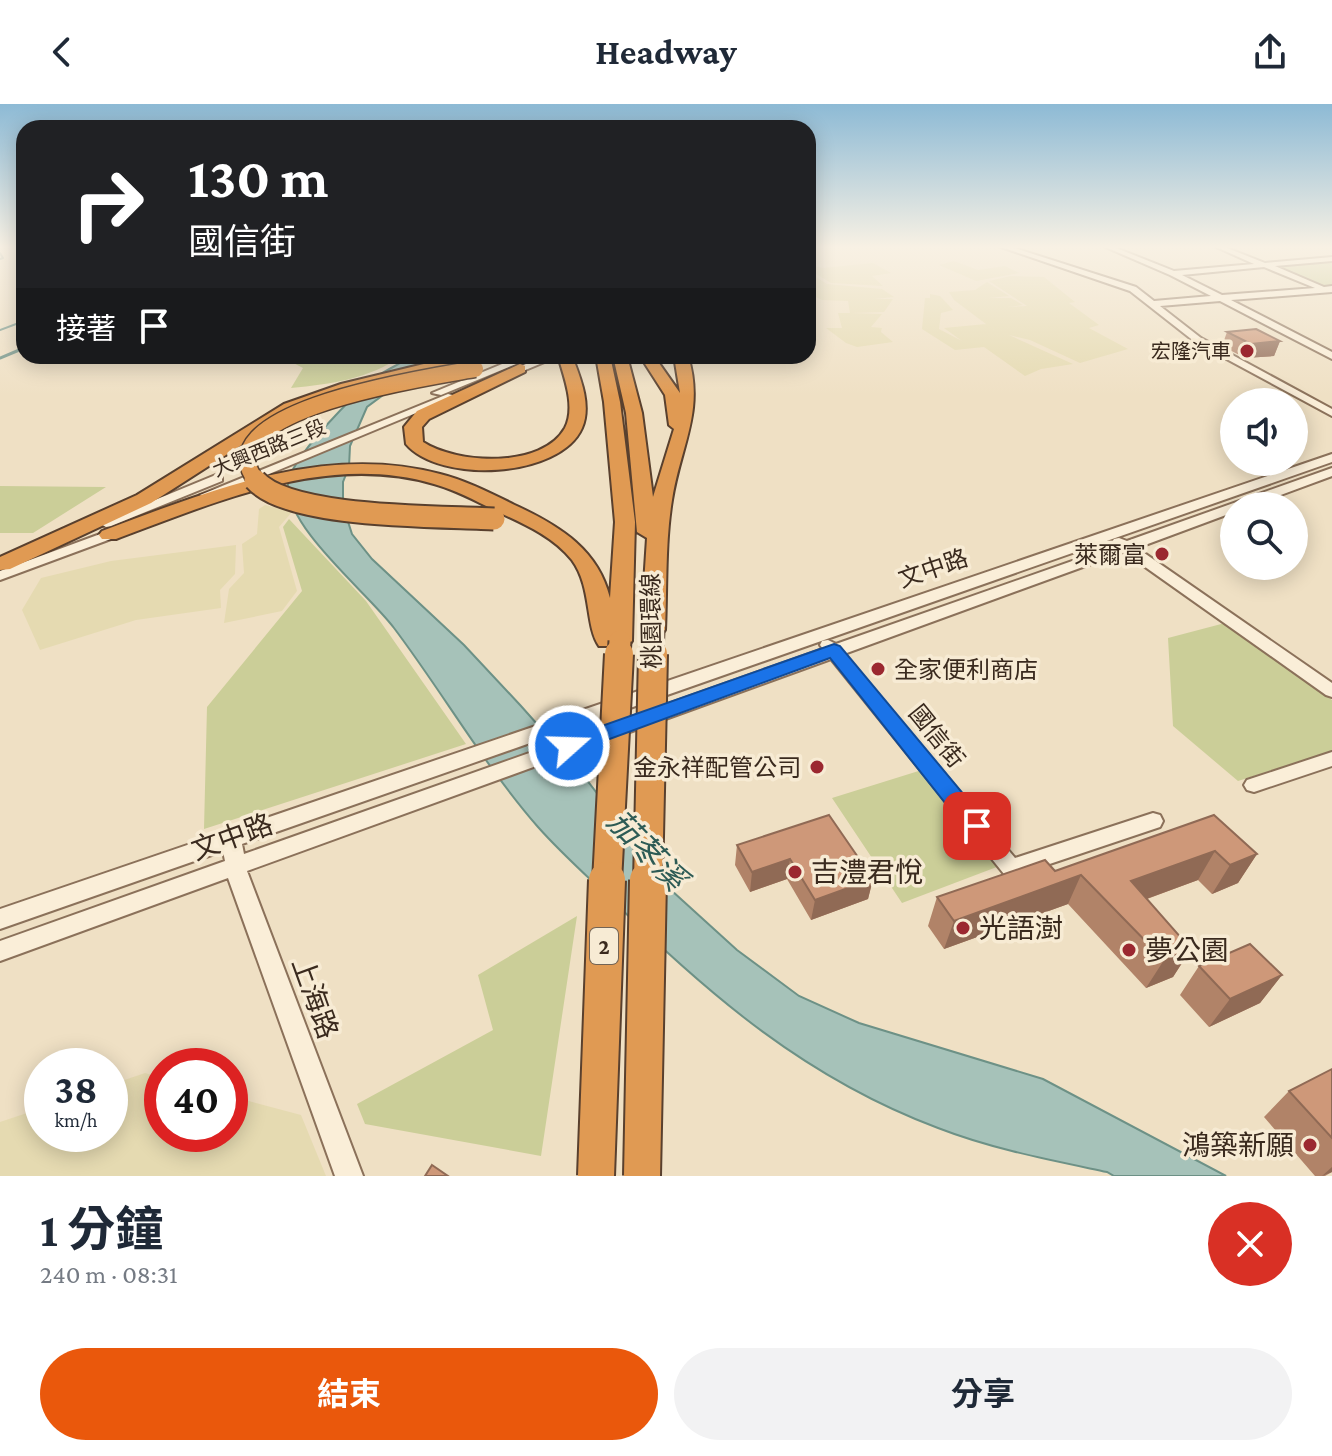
<!DOCTYPE html>
<html lang="zh-TW">
<head>
<meta charset="utf-8">
<style>
  body { margin:0; font-family:"Crimson Pro","Noto Sans TC",serif; background:#f2f2f3; color:#1f2937; height:100vh; display:flex; flex-direction:column; font-size:30px; white-space:nowrap }
  * { box-sizing:border-box; margin:0 }
  p { font-size:26px; color:#747a83 }
  .icon { flex:none; width:44px; height:44px; fill:none; stroke:currentColor; stroke-width:2; stroke-linecap:round; stroke-linejoin:round }
  .map { position:relative; height:1072px; overflow:hidden }
  .panel { display:flex; flex-direction:column; background:#fff; flex:1 }
  .panel>* { flex:none }
  .banner { position:absolute; left:16px; top:16px; width:800px; height:244px; border-radius:24px; box-shadow:0 4px 20px #0003; background:#202124; color:#fff; overflow:hidden }
  .buttons { position:absolute; left:1220px; top:284px; display:grid; gap:16px }
  .buttons a { display:grid; place-items:center; width:88px; height:88px; border-radius:50%; background:#fff; box-shadow:0 4px 20px #0003; font-size:40px }
  .speed { position:absolute; left:24px; top:944px; display:flex; gap:16px; font-size:40px; font-weight:700; text-align:center }
  .speed>* { display:grid; place-content:center; width:104px; height:104px; border-radius:50%; background:#fff; box-shadow:0 4px 20px #0003; line-height:1 }
  .speed small { font-size:20px; font-weight:400 }
  .speed .limit { border:12px solid #d22; background:#fff; color:#111 }
  .pin { position:absolute; display:grid; place-items:center; width:68px; height:68px; color:#fff; margin:-34px; border-radius:16px; box-shadow:0 4px 12px #0006 }
  .me { position:absolute; width:88px; margin:-44px; rotate:70deg; stroke-linejoin:round; filter:drop-shadow(0 0 6px #0008) }
  .turn { display:flex; align-items:center; gap:28px; height:168px; padding:0 40px; font-size:36px }
  .turn .icon { width:104px; height:104px; stroke-width:2.5 }
  .turn b { display:block; font-size:56px; line-height:68px }
  .then { display:flex; align-items:center; height:76px; padding:0 40px; background:#0003; gap:16px; font-size:30px }
  .round { display:grid; place-items:center; flex:none; width:84px; height:84px; border-radius:42px; background:#f2f2f3 }
  .overview { display:flex; align-items:center; justify-content:space-between; height:136px; padding:0 40px }
  h1 { font-size:48px; font-weight:700; line-height:60px }
  .button { display:flex; gap:16px; margin-top:auto; padding:16px 40px }
  .button a { flex:1; height:92px; border-radius:48px; background:#ea580c; color:#fff; font-size:32px; font-weight:700; line-height:92px; text-align:center }
  .button a+a { background:#f2f2f3; color:#1f2937 }
  header { display:flex; justify-content:space-between; align-items:center; height:104px; padding:0 40px; background:#fff; font-size:36px; font-weight:700 }
  .map>svg:first-child { display:block }
  .farmland { fill:#e5dab1 }
  .green { fill:#cbce98 }
  .water { fill:#a6c2b9; stroke:#6d9186; stroke-width:2 }
  .lines { fill:none; stroke-linecap:round; stroke-linejoin:round }
  .stream-far1 { stroke:#6d9186; stroke-width:2 }
  .stream { stroke:#6d9186; stroke-width:3 }
  .minor-casing { stroke:#8b715a; stroke-width:4 }
  .highway-casing { stroke:#59402e; stroke-width:4 }
  .minor { fill:#faeed8; fill-rule:evenodd }
  .highway { fill:#e09a53; fill-rule:evenodd }
  .highway-bridge-far3-casing { stroke:#59402e; stroke-width:19; stroke-linecap:butt }
  .highway-bridge-far2-casing { stroke:#59402e; stroke-width:25; stroke-linecap:butt }
  .highway-bridge-far1-casing { stroke:#59402e; stroke-width:32; stroke-linecap:butt }
  .highway-bridge-casing { stroke:#59402e; stroke-width:40; stroke-linecap:butt }
  .highway-bridge-far3 { stroke:#e09a53; stroke-width:16 }
  .highway-bridge-far2 { stroke:#e09a53; stroke-width:21 }
  .highway-bridge-far1 { stroke:#e09a53; stroke-width:28 }
  .highway-bridge { stroke:#e09a53; stroke-width:36 }
  .wall { fill:#b18368 }
  .shaded-wall { fill:#906a55 }
  .building { fill:#ce9879; stroke:#906a55; stroke-width:2 }
  .route { fill:#1a73e8; stroke:#114b97; stroke-width:2 }
  .poi-dot { fill:#9b2830; stroke:#f7ebd4; stroke-width:3 }
  .labels { text-anchor:middle; dominant-baseline:central; stroke-width:7; stroke-linejoin:round; paint-order:stroke }
  .far-poi-label { font-size:20px; fill:#3a2a1e; stroke:#f7ebd4; text-anchor:end }
  .far-street-label { font-size:20px; fill:#3a2a1e; stroke:#f7ebd4 }
  .shield { fill:#f7ebd4; stroke:#736455; stroke-width:2 }
  .shield-label { font-size:22px; font-weight:bold; fill:#3a2a1e }
  .poi-label { font-size:24px; fill:#3a2a1e; stroke:#f7ebd4; text-anchor:end }
  .street-label { font-size:24px; fill:#3a2a1e; stroke:#f7ebd4 }
  .near-street-label { font-size:28px; fill:#3a2a1e; stroke:#f7ebd4 }
  .near-poi-label { font-size:28px; fill:#3a2a1e; stroke:#f7ebd4; text-anchor:start }
  .near-water-label { font-size:32px; font-style:italic; fill:#2d5b55; stroke:#f7ebd4 }
</style>
</head>
<body>
<header><svg class="icon" aria-label="back" viewBox="0 0 24 24"><path d="M15 5l-7 7 7 7"/></svg>Headway<svg class="icon" aria-label="share" viewBox="0 0 24 24"><path d="M12 15V3M7 8l5-5 5 5M5 13v7h14v-7"/></svg></header>
<div class="map">
<svg width="1332" height="1072" viewBox="0 0 1332 1072">
  <rect width="100%" height="100%" fill="#efe0c4"/>
  <path class="farmland" d="M954,157L978,166L1005,162L1019,169L976,177L939,161Z
    M873,159L891,169L872,172L883,182L831,179L808,165V161L823,164Z
    M808,168L827,180L882,185L894,193L874,195H893L884,208L851,209L882,210L871,223L882,224L881,228L893,238L857,243L846,239L826,224H842L838,209H850L848,197L822,196L808,189Z
    M1011,172L1044,173L1075,198L1069,199L1099,221L1089,224L1128,245L1080,259L1030,236L1009,231L1073,260L1041,265L1025,272L984,243L955,246L922,225L925,194H930V190L940,192L953,206L941,209L939,225L962,237L944,224L986,220L994,226L954,196L949,188L975,186L987,178L1009,192L989,194H1011L1023,201L1007,203L1027,202L989,177Z
    M265,401L292,408L279,423L297,487L282,507L224,519L229,485L244,469L242,440L257,430L259,405Z
    M236,441L235,470L220,486L221,504L136,516L40,546L22,506L41,474L111,457Z
    M145,969L162,974V1030H230V992L301,1011L326,1072H0V1018L42,1004V1030H110V981Z"/>
  <path class="green" d="M1332,157V183H1324L1271,162Z
    M280,252H402C368,275 332,280 291,284L303,264Z
    M0,382L106,383L33,429H0Z
    M289,415L366,497L466,640L204,725L207,603L302,487L283,423Z
    M1225,519L1332,596V647L1238,677L1173,622L1168,534Z
    M925,665L1002,761L902,799L832,694Z
    M577,812L541,1052L365,1020L357,1000L493,926L478,871Z"/>
  <path class="water" d="M411,252H436L367,303L350,342L349,363L343,378V402L352,430L372,455L464,541L521,602L586,675L671,786L737,846L799,892L859,919L1043,975L1226,1072H1114L1107,1068C1050,1056 992,1045 938,1024C807,975 710,892 612,796C587,772 561,749 538,723C484,661 443,589 394,524C368,489 286,424 288,380C289,356 357,286 378,272C389,264 401,260 411,252Z"/>
  <g class="lines">
    <path class="stream-far1" d="M0,149L3,154L0,155
      M0,226L24,217"/>
    <path class="stream" d="M0,254L24,244"/>
    <g class="minor-casing">
      <path id="minor" d="M998,142H1008L1136,183L1154,197L1211,192L1170,171L1103,142H1111L1174,167L1254,160L1214,142H1222L1265,159L1332,153V157L1275,162L1324,183L1332,182V188L1231,196L1332,248V255L1220,197L1160,202L1201,234L1332,305V312L1195,238L1130,187ZM1264,163L1315,184L1222,191L1182,171Z
        M545,252H559L511,272L502,270Z
        M512,256L521,258L441,291L432,289Z
        M448,290L457,292L211,394L206,395L200,391Z
        M1332,350V358L242,740L244,750L823,545L820,541L822,537L828,536L836,540L1115,442L1112,438L1114,435L1119,434L1127,437L1332,364V372L1251,402H1234V408L1137,444L1332,579V593L1326,591L1124,448L844,550L1015,754L1153,709L1160,711L1163,717L1160,723L1011,773L1004,770L831,555L247,767L363,1072H335L228,774L0,857V837L225,757L223,747L0,825V805Z
        M218,370L222,371V377L111,422L106,423L99,419Z
        M122,422L129,426L127,429L0,476V467Z
        M1332,648V662L1254,688L1247,686L1244,681L1247,676Z"/>
    </g>
    <g class="highway-casing">
      <path id="highway" d="M457,252H483L481,255L352,286L296,306L151,399L10,465L0,466V453L137,391L284,300L341,280Z
        M558,252H572C580,273 592,301 582,324C560,374 440,380 406,340L404,323L417,307L520,260L525,262V268L429,315L422,323L423,338C457,360 542,365 565,324C576,303 564,273 558,252Z
        M596,252H610L620,298L635,418L632,537L628,542H599C585,522 592,483 572,456C553,432 522,419 496,407C476,397 456,386 434,380C327,348 216,398 116,435H102L99,431L102,427C209,387 324,339 440,370C468,377 494,391 519,403C561,423 598,446 610,494L615,418L604,298Z
        M613,252H627L642,309L653,393L674,325L669,321L665,291L640,252H654L680,289L674,252H688C705,307 680,343 672,396C665,439 667,483 665,526L661,531H645L641,526L647,434L637,428L626,309Z"/>
    </g>
    <use href="#minor" class="minor"/>
    <use href="#highway" class="highway"/>
    <g class="highway-bridge-far3-casing">
      <path id="highway-bridge-far3" d="M257,378C198,305 438,272 475,265"/>
    </g>
    <g class="highway-bridge-far2-casing">
      <path id="highway-bridge-far2" d="M255,376C289,415 441,412 494,415
        M619,552L620,537
        M652,552L653,526"/>
    </g>
    <g class="highway-bridge-far1-casing">
      <path id="highway-bridge-far1" d="M607,778L619,550
        M648,778L653,550"/>
    </g>
    <g class="highway-bridge-casing">
      <path id="highway-bridge" d="M596,1072L607,776
        M642,1072L648,776"/>
    </g>
    <use href="#highway-bridge-far3" class="highway-bridge-far3"/>
    <use href="#highway-bridge-far2" class="highway-bridge-far2"/>
    <use href="#highway-bridge-far1" class="highway-bridge-far1"/>
    <use href="#highway-bridge" class="highway-bridge"/>
  </g>
  <path class="wall" d="M1227,228L1280,237L1274,252L1245,254L1222,242Z
    M1214,711L1257,750L1238,779L1212,790L1198,776L1147,795L1191,845L1173,873L1146,884L1068,800L944,845L928,822L937,793L1055,767Z
    M737,741L873,775L868,795L811,816L787,775L750,788L735,761Z
    M1199,862L1282,871L1260,899L1209,923L1180,891Z
    M1332,965V1068L1325,1072H1315L1264,1013L1289,987Z"/>
  <path class="shaded-wall" d="M1280,237L1274,252L1245,254L1251,240Z
    M1215,747L1198,776L1116,806L1131,777Z
    M1257,750L1238,779L1212,790L1230,761Z
    M790,755L787,775L750,788L752,768Z
    M1081,771L1068,800L944,845L954,817Z
    M873,775L868,795L811,816L815,796Z
    M1191,845L1173,873L1146,884L1164,856Z
    M1282,871L1260,899L1209,923L1230,895Z
    M1332,1063V1068L1322,1072Z"/>
  <path class="building" d="M1256,225L1280,237L1251,240L1227,228Z
    M829,711L873,775L815,796L790,755L752,768L737,741Z
    M1214,711L1257,750L1230,761L1215,747L1131,777L1191,845L1164,856L1081,771L954,817L937,793L1045,756L1055,767Z
    M1250,840L1282,871L1230,895L1199,862Z
    M1332,965V1034L1289,987Z
    M432,1061L448,1072H425Z"/>
  <linearGradient id="sky" x2="0" y2="1"><stop stop-color="#8dbad5"/><stop offset="0.49" stop-color="#f8f1e4"/><stop offset="1" stop-color="#f8f1e4" stop-opacity="0"/></linearGradient>
  <rect width="1332" height="292" fill="url(#sky)"/>
  <path class="route" d="M834,540L840,542L985,716L989,722L985,729L977,731L969,729L830,554L577,647H562L559,642L562,636Z"/>
  <g class="poi-dot">
    <circle cx="1247" cy="247" r="8"/>
    <circle cx="1162" cy="450" r="8"/>
    <circle cx="878" cy="565" r="8"/>
    <circle cx="817" cy="663" r="8"/>
    <circle cx="795" cy="768" r="8"/>
    <circle cx="963" cy="824" r="8"/>
    <circle cx="1129" cy="846" r="8"/>
    <circle cx="1310" cy="1041" r="8"/>
  </g>
  <g class="labels">
    <g class="far-poi-label">
      <text x="1231" y="247">宏隆汽車</text>
    </g>
    <g class="far-street-label">
      <text transform="translate(269 344) rotate(-22)">大興西路三段</text>
    </g>
    <rect class="shield" x="590" y="824" width="28" height="36" rx="6"/>
    <g class="shield-label">
      <text x="604" y="842">2</text>
    </g>
    <g class="poi-label">
      <text x="1146" y="450">萊爾富</text>
      <text x="894" y="565" text-anchor="start">全家便利商店</text>
      <text x="801" y="663">金永祥配管公司</text>
    </g>
    <g class="street-label">
      <text transform="translate(933 464) rotate(-19)">文中路</text>
      <text transform="translate(651 517) rotate(-91)">桃園環線</text>
      <text transform="translate(937 632) rotate(51)">國信街</text>
    </g>
    <g class="near-street-label">
      <text transform="translate(232 733) rotate(-20)">文中路</text>
      <text transform="translate(315 894) rotate(70)">上海路</text>
    </g>
    <g class="near-poi-label">
      <text x="811" y="768">吉澧君悅</text>
      <text x="979" y="824">光語澍</text>
      <text x="1145" y="846">夢公園</text>
      <text x="1294" y="1041" text-anchor="end">鴻築新願</text>
    </g>
    <g class="near-water-label">
      <text transform="translate(647 746) rotate(46)">茄苳溪</text>
    </g>
  </g>
</svg>
<div class="buttons">
<a><svg class="icon" aria-label="sound" viewBox="0 0 24 24"><path d="M4 9h4l5-4v14l-5-4H4zM17 9q2 3 0 6"/></svg></a>
<a><svg class="icon" aria-label="search" viewBox="0 0 24 24"><circle cx="10" cy="10" r="6"/><path d="M15 15l6 6"/></svg></a>
</div>
<div class="speed"><div>38<small>km/h</small></div><div class="limit">40</div></div>
<div class="pin" style="left:977px;top:722px;background:#d93025"><svg class="icon" aria-label="arrive" viewBox="0 0 24 24"><path d="M6 21V4h12l-3 4 3 4H6"/></svg></div>
<svg class="me" style="left:569px;top:642px" viewBox="-20 -20 40 40"><circle r="17" fill="#1a73e8" stroke="#fff" stroke-width="3"/><path d="M0-11L8 9 0 5-8 9z" fill="#fff"/></svg>
<div class="banner">
<div class="turn"><svg class="icon" aria-label="right" viewBox="0 0 24 24"><path d="M7 20v-9h11M14 6l5 5-5 5"/></svg><div><b>130 m</b>國信街</div></div>
<div class="then">接著<svg class="icon" aria-label="arrive" viewBox="0 0 24 24"><path d="M6 21V4h12l-3 4 3 4H6"/></svg></div>
</div>
</div>
<section class="panel">
<div class="overview"><div><h1>1 分鐘</h1><p>240 m · 08:31</p></div><a class="round" style="background:#d93025;color:#fff"><svg class="icon" aria-label="close" viewBox="0 0 24 24"><path d="M6 6l12 12M18 6L6 18"/></svg></a></div>
<div class="button"><a>結束</a><a>分享</a></div>
</section>
</body>
</html>
